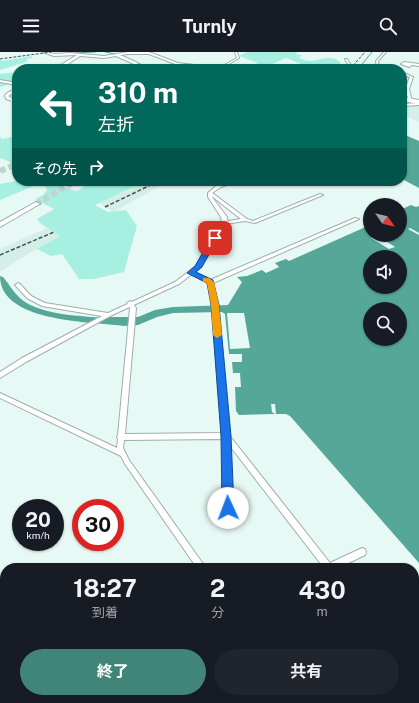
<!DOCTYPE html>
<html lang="ja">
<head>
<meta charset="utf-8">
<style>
  body { margin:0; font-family:"Public Sans","Noto Sans JP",sans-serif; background:#20242c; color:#f1f3f6; height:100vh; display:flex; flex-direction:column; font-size:15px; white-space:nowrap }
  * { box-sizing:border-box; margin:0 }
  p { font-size:13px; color:#9ea1a6 }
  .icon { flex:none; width:22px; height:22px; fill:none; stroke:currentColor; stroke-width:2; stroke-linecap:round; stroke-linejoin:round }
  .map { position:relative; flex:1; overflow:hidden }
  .panel { position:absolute; left:0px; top:511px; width:419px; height:140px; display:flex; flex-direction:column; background:#171b24; border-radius:16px 16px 0 0; box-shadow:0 1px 3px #0004 }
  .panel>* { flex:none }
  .top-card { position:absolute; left:12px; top:12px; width:395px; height:122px; border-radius:16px; box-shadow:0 1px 3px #0004; background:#00695c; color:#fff; overflow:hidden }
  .needle { width:26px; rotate:124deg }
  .controls { position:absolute; left:363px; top:146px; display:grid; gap:8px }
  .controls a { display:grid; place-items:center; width:44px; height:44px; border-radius:50%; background:#171b24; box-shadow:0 1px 3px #0004; font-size:20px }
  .speed { position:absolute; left:12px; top:447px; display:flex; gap:8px; font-size:20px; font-weight:700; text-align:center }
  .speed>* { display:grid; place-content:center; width:52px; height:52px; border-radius:50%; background:#171b24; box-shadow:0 1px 3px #0004; line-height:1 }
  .speed small { font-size:10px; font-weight:400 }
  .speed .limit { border:6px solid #d22; background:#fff; color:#111 }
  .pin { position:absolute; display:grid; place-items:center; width:34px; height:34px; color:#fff; margin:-17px; border-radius:8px; box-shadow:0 2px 6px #0006 }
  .me { position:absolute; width:44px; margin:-22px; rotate:358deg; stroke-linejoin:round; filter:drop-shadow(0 0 3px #0008) }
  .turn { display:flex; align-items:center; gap:14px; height:84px; padding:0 20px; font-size:18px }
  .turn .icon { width:52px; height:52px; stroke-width:2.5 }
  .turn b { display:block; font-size:28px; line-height:34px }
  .then { display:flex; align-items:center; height:38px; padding:0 20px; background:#0003; gap:8px; font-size:15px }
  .eta { display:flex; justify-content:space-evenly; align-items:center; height:68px; text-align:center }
  .eta b { font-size:24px; font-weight:700; line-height:28px }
  .cta { display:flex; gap:8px; margin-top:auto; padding:8px 20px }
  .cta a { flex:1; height:46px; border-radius:24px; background:#418478; color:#fff; font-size:16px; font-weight:700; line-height:46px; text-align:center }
  .cta a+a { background:#20242c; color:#f1f3f6 }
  header { display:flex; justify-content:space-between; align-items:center; height:52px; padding:0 20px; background:#171b24; font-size:18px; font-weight:700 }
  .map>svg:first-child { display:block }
  .built { fill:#d4eee8 }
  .green { fill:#a7f0e1 }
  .water { fill:#55a898; fill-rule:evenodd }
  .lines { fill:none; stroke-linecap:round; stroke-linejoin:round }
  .stream { stroke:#55a898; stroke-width:1 }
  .river { fill:#55a898; fill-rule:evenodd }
  .trunk-tunnel { stroke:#c3d2ce; stroke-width:6; stroke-dasharray:6 3; stroke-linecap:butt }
  .minor-casing { stroke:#9eafab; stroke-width:2 }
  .tertiary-casing { stroke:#9eafab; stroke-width:2 }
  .trunk-casing { stroke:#9eafab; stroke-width:2 }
  .minor { fill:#fff; fill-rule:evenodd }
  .tertiary { fill:#fff; fill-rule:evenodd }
  .trunk { fill:#fff; fill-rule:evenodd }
  .rail-far1 { stroke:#49514f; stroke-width:1; stroke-dasharray:3 1.5; stroke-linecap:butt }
  .rail { stroke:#49514f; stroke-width:1.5; stroke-dasharray:4 2; stroke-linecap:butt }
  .minor-bridge-casing { stroke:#9eafab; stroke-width:4; stroke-linecap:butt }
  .minor-bridge { stroke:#fff; stroke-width:3 }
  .route { fill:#1a73e8; stroke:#114b97 }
  .slow { fill:#f59e0b }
</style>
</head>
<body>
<header><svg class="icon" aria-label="menu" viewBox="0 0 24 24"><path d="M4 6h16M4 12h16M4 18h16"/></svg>Turnly<svg class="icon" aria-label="search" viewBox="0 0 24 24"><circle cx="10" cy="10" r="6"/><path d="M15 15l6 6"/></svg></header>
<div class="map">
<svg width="419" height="651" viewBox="0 0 419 651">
  <rect width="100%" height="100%" fill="#e7f9f4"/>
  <path class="built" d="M411,54H419V70L402,62V55Z
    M145,129H169L113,160L99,151Z
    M47,176L61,184L26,203L0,220V197Z"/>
  <path class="green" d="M247,0H298L295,2L302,3L299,6C303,8 308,9 312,9C318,8 335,2 340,11C341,13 340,15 341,17H311L309,15L286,6L272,12H261L248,17L246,16L258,11L239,4Z
    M31,4L33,6L26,7L28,9L26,10L0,18V8L2,9Z
    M17,20V31L0,35V22Z
    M0,84L2,87L17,84V118L8,109L0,106Z
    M17,127V129H68L61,134L77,139L93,129H129L135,134L95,153L108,160L126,158L137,174L124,220L94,227H79L62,202L51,204L37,197L60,184L41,172L37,167L54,157L35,147L43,143L47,138L43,130L0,148V132L16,129Z"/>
  <path class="water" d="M405,83L419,89V136L402,127V84Z
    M411,153L416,155L419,154V181L410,176L408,177L419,183V511L290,364L286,362H276L275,352H271L272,360L275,362L239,363L236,359L235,335H241L240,321H233L232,310H242V302H229L225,262L222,260L173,261L157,265L138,273L124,274L100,271L110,265H138L155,258L173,255L228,253L242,230L237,225L247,224L262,218L266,221L279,215L275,211L286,207L289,209L370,173V183H377L371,186L389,197L395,195L377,183L385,184V183H400V173L404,175L406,173L400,170V158ZM370,205H400V235H370ZM370,257H400V287H370ZM227,261H244L250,296L230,297Z
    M414,559L419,565V627L414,619Z"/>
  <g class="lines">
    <path class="stream" d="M105,0L116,2
      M74,1L96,0
      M135,10L153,17
      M358,17L372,0"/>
    <path class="river" d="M0,224L3,225C9,232 14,241 21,247C43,265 90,264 118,267L123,270L118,273C86,270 0,269 0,224Z"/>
    <path class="trunk-tunnel" d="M0,119L17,112
      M36,152L75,129"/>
    <g class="minor-casing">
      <path id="minor" d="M43,0H47L54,2L71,1L104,4L128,0H149L178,11L219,16L237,6L235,0H237L239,6L222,16L226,17H217L178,13L149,2H128L120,3L136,10L144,17H141L134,12L116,4L104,6L80,4L68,12L57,17H54L77,3L54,4Z
        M384,0H386L378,9L379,15L392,17H377L376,9Z
        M345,7H347L350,12L346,17H344L348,12Z
        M404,10L419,12V14L412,13L409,15L401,12Z
        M402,20L413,25L409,37L412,50L409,49L405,37L410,25L402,22Z
        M0,28L17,31V33L0,30Z
        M17,37V39L8,44L13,47V49L6,47L5,43L9,40Z
        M209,140H211L247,167L253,169L320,142L323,143L255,171L245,169L225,172L223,171V170L241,167L209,142Z
        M355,166L359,167L213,231L218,253L229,383L330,511L362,496L365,497L366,500L365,503L338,516H324L230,394L232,470L231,472L228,473L225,472L224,470L223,387L124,388L123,396L129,408L206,516H197L125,412L121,404L0,346V341L117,396L118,387L117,385L118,383L130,256L127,251L130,249L132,250L136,256L125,382L222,381L212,253L208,231L189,221V220H193L210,228Z
        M18,231L20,232L31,244L45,251L108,261L111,263L108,265L42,254L27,246L15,233Z
        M0,535L5,537V546L0,544Z
        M5,594V608L3,612L0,613V599L2,595Z
        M78,646H89L86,651H75Z
        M170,646C177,646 185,644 188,651C181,651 173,651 170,646Z
        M214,646H224V651H214Z"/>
    </g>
    <g class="tertiary-casing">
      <path id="tertiary" d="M419,51V53L402,54V52Z
        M230,129H237L221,135L212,141V145L227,165L228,171L200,216L179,232L110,264L26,310L0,326V320L22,306L106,262L175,230L196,214L222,171L221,165L208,145V141L217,133Z"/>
    </g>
    <g class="trunk-casing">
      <path id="trunk" d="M402,45L419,48V52L402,49Z
        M36,150L40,152L38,153L0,175V170Z"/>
    </g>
    <use href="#minor" class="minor"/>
    <use href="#tertiary" class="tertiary"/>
    <use href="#trunk" class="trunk"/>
    <path class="rail-far1" d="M0,7L51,0
      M350,17L365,0"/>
    <path class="rail" d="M105,155L159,129
      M0,203L54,180"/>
    <g class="minor-bridge-casing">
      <path id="minor-bridge" d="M12,48L17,47"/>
    </g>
    <use href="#minor-bridge" class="minor-bridge"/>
  </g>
  <path class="route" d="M215,183L218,186L202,215L196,220L213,228L219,253L231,384L234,456L232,459L228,461L224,459L222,456L221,384L211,253L207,231L187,221L195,214L211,186Z"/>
  <path class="slow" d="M203,226H209L214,230L219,253L222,283L217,286L213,283L211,253L207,231L203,230Z"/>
</svg>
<div class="controls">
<a><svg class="needle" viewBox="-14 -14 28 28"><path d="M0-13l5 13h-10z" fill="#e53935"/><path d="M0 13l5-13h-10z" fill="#9ea1a6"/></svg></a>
<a><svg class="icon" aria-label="sound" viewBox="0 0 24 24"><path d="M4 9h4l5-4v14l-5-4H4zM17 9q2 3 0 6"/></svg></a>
<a><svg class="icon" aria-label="search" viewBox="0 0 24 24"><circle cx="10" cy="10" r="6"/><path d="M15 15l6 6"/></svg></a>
</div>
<div class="speed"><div>20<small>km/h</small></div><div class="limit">30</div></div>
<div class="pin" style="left:215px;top:186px;background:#d93025"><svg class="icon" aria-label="arrive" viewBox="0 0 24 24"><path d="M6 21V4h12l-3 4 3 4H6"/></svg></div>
<svg class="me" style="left:228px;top:456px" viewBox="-20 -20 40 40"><circle r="19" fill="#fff"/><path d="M0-13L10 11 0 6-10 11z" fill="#1a73e8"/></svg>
<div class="top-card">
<div class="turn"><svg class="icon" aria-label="left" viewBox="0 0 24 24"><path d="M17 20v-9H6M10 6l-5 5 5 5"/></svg><div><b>310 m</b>左折</div></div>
<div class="then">その先<svg class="icon" aria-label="right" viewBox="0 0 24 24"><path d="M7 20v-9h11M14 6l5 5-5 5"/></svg></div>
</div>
<section class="panel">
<div class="eta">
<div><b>18:27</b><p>到着</p></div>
<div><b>2</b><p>分</p></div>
<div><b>430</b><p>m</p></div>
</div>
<div class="cta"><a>終了</a><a>共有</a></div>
</section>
</div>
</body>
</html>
